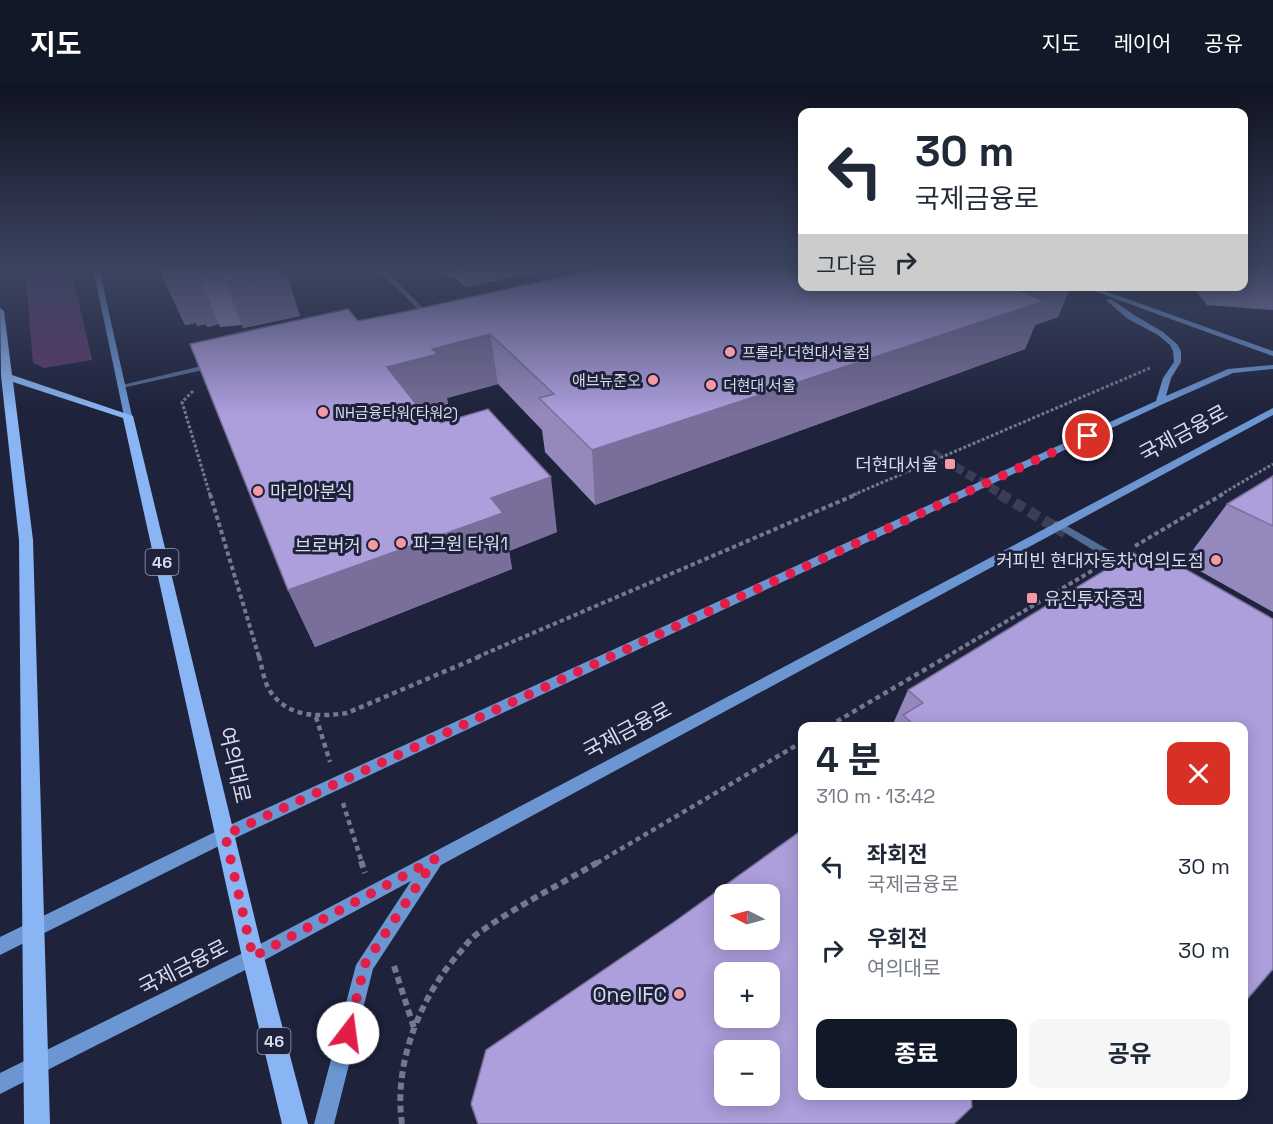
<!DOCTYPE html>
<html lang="ko">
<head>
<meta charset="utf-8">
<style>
  body { margin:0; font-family:"Space Grotesk","Noto Sans KR",sans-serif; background:#f6f6f7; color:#1f2937; height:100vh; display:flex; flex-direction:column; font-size:22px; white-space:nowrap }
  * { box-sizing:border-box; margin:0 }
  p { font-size:20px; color:#747a83 }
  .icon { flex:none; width:33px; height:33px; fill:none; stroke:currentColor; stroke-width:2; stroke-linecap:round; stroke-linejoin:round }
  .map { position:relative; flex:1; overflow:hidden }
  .sheet { position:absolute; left:798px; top:638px; width:450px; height:378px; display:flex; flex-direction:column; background:#fff; border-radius:12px; box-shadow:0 3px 15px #0003 }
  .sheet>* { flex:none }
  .top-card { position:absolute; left:798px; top:24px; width:450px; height:183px; border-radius:12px; box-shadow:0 3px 15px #0003; background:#fff; color:#1f2937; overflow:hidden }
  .needle { width:39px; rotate:276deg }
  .tools { position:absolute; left:714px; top:800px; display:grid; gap:12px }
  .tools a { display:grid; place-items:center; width:66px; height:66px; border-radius:12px; background:#fff; box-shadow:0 3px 15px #0003; font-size:30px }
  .pin { position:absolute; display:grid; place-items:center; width:51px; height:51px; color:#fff; margin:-26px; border:3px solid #fff; border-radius:50%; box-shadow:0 2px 6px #0007 }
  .me { position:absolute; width:66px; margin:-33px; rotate:15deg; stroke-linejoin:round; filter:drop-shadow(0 0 4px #0008) }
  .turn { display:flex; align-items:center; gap:21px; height:126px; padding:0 18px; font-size:27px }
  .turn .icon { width:78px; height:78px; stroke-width:2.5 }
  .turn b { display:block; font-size:42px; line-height:51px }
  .then { display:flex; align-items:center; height:57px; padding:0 18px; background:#0003; gap:12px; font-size:22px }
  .round { display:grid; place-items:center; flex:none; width:63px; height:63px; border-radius:12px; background:#f6f6f7 }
  .summary { display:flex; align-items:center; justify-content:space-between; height:102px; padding:0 18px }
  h1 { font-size:36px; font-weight:700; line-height:45px }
  .action { display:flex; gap:12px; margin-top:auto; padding:12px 18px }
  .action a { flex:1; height:69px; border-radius:12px; background:#111827; color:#fff; font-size:24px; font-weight:700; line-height:69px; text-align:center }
  .action a+a { background:#f6f6f7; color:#1f2937 }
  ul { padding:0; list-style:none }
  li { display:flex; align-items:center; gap:18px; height:84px; padding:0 18px }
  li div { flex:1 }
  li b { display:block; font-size:22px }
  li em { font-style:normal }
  header { display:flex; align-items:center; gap:36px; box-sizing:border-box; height:84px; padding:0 30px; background:#111827; color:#fff }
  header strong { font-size:28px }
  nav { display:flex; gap:33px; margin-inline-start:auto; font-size:21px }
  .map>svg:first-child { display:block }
  .green { fill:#5b396a }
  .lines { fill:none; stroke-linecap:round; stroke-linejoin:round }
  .street-tunnel-far1 { stroke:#3a3e56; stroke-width:9; stroke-dasharray:9 4.5; stroke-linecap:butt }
  .street-tunnel { stroke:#3a3e56; stroke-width:11; stroke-dasharray:11 6; stroke-linecap:butt }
  .path-far3 { stroke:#75788e; stroke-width:3; stroke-dasharray:3 2; stroke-linecap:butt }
  .path-far2 { stroke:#75788e; stroke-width:4; stroke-dasharray:4.5 3; stroke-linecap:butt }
  .path-far1 { stroke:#75788e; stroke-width:4.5; stroke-dasharray:5 4; stroke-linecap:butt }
  .path { stroke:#75788e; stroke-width:6; stroke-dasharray:7 4.5; stroke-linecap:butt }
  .street { fill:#526d93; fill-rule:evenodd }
  .secondary { fill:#6b96d2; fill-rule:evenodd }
  .primary { fill:#89b5f4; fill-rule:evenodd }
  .wall { fill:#9588bd }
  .shaded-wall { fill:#796f9a }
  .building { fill:#ad9edc; stroke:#796f9a; stroke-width:1.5; fill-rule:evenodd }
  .route { stroke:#e11d48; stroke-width:10; stroke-dasharray:0 18 }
  .poi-dot { fill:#f49aa5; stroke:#1e223b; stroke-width:2 }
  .labels { text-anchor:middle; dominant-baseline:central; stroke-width:6; stroke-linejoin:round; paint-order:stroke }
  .far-poi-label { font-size:15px; fill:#d9dcee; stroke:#1e223b; text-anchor:start }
  .shield { fill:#1e223b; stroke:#a1a4b8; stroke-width:1.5 }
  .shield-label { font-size:16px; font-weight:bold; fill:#d9dcee }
  .poi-label { font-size:18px; fill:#d9dcee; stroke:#1e223b; text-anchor:end }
  .near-street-label { font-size:21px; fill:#d9dcee; stroke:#1e223b }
  .near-poi-label { font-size:21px; fill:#d9dcee; stroke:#1e223b; text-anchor:end }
</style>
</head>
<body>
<header>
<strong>지도</strong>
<nav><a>지도</a><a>레이어</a><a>공유</a></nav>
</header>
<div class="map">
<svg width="1273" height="1040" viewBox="0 0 1273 1040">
  <rect width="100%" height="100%" fill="#1e223b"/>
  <path class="green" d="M25,184H71L92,276L44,284L33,279Z"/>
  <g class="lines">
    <path class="street-tunnel-far1" d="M932,369L1003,411"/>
    <path class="street-tunnel" d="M1000,410L1065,449"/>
    <path class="path-far3" d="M193,307L182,318L210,411
      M853,411L1150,284
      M1220,411L1273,380"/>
    <path class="path-far2" d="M210,410L259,573
      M1135,462L1223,410
      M477,573L857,410
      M946,573L1095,485"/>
    <path class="path-far1" d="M259,572C262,583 264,598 270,607C288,634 319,633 347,629L481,572
      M316,633L330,678
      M829,642L948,572
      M343,719L362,779
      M597,779L802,658"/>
    <path class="path" d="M361,777L365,789
      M394,882L414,944
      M402,1040C393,979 421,911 461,867C466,861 471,854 477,850C515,823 559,801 600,777"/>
    <path class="street" d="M376,184H383L429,230V232H425Z
      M214,279H217V283L122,304L118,302Z
      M1058,437L1137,482L1139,485L1137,488H1129L1054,442L1053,440L1054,438Z"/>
    <path class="secondary" d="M93,184H99L132,332L128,335L124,332Z
      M1080,202H1091L1273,267V272Z
      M1107,215H1111L1134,231L1163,248L1177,260L1181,267V278L1171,294L1166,312L1228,285L1273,281V285L1233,289L1163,320L231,756L0,871V853L219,746L1156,317L1163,294L1174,278L1173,267L1170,261L1158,251L1128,235L1107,217Z
      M1273,324V331L441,781L373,885L334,1040H314L356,881L411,797L259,879L0,1010V989L247,867Z"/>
    <path class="primary" d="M0,224L4,227L12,291L133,332L264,873L308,1040H282L242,873L123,334L13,298L33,456L50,1040H24L19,456L1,292Z"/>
  </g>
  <path class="wall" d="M439,184H554L466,203L455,194L451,195Z
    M1244,184H1273V226L1207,221L1192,202H1244Z
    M285,186L300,232L243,244L242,241L220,243L219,240L207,243L206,240L197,242L196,239L185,241L163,194Z
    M802,202H1071L1058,233L1035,241L1025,265L595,421L545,368L542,346L498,300L447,314L448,321L431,326L441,339L557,448L509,467L512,485L315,563L288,506L358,237Z
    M1273,392V528L1184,478L1227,420Z
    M908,606L1244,642H892Z"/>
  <path class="shaded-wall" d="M449,184H453L455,194L451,195Z
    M463,184H554L466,203Z
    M285,186L300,232L243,244L225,197Z
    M175,192L199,194L219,240L207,243L206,240L197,242L196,239L185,241L163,194Z
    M1029,202H1071L1058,233L1035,241L1025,265L595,421L592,366Z
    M490,250L498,300L447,314L448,321L401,335L387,283L432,265Z
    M551,393L557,448L509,467L512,485L315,563L288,506L491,414Z"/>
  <path class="building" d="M160,184H284L285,186L225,197L223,195L200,196L199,194L186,196L185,193L176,195L175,192L163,194Z
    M602,184H802V202H1029L1018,206L1045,217L592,366L539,314L554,310L490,250L432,265L438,270L387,283L419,324L427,322L441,339L488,325L551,393L491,414L503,429L288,506L190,260L348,225L358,237L399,229Z
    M1273,392V442L1227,420Z
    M1133,469L1149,478L1161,471L1273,535V885L1244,919V642H915L903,631L923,619L908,606Z
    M802,746V1011H971L972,1023L954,1040H478L471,1020L486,966L674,838ZM724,810H770V855H724ZM724,888H770V933H724ZM724,966H770V1011H724Z"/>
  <linearGradient id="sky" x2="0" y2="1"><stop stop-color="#101320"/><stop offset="0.56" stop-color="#3b4460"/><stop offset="1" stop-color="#3b4460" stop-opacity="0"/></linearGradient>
  <rect width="1273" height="330" fill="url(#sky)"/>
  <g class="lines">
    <path class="route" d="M348,949L365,880L435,775L253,873L225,751L1088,352"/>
  </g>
  <g class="poi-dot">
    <circle cx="730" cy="268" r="6"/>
    <circle cx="653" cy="296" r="6"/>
    <circle cx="711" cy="301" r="6"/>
    <circle cx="323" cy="328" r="6"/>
    <rect x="944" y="374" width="12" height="12" rx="3"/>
    <circle cx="258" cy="407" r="6"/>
    <circle cx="401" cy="459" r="6"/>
    <circle cx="373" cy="461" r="6"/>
    <circle cx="1216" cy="476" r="6"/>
    <rect x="1026" y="508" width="12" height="12" rx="3"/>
    <circle cx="679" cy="910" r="6"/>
  </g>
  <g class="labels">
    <g class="far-poi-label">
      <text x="742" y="268">프롤라 더현대서울점</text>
      <text x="641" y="296" text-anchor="end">애브뉴준오</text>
      <text x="723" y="301">더현대 서울</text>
      <text x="335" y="328">NH금융타워(타워2)</text>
    </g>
    <g class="shield">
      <rect x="145.5" y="465" width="33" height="26" rx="4.5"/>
      <rect x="257.5" y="944" width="33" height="26" rx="4.5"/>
    </g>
    <g class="shield-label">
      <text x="162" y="478">46</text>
      <text x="274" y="957">46</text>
    </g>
    <g class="poi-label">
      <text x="938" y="380">더현대서울</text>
      <text x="270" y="407" text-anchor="start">마리아분식</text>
      <text x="413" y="459" text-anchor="start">파크원 타워1</text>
      <text x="361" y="461">브로버거</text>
      <text x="1204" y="476">커피빈 현대자동차 여의도점</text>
      <text x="1044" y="514" text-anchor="start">유진투자증권</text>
    </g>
    <g class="near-street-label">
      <text transform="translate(1183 349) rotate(-28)">국제금융로</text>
      <text transform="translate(627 646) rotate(-28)">국제금융로</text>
      <text transform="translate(235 681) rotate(77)">여의대로</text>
      <text transform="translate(183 883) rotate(-27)">국제금융로</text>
    </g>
    <g class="near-poi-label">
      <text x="667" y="910">One IFC</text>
    </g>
  </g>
</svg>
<div class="tools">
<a><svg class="needle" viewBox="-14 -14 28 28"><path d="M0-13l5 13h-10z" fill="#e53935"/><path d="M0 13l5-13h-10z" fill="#747a83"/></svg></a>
<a>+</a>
<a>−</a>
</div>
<div class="pin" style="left:1088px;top:352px;background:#d93025"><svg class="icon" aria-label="arrive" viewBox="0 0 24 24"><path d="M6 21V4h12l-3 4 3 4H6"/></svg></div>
<svg class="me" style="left:348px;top:949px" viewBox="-20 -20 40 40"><circle r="19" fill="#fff"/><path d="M0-13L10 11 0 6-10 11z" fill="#e11d48"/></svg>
<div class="top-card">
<div class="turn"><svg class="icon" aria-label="left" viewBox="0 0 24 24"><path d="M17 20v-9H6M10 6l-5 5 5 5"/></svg><div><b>30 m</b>국제금융로</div></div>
<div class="then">그다음<svg class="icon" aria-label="right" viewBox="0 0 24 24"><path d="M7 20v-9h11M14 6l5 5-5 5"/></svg></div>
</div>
<section class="sheet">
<div class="summary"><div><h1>4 분</h1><p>310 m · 13:42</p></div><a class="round" style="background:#d93025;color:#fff"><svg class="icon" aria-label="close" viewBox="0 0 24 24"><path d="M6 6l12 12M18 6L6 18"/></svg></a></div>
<ul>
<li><svg class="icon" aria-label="left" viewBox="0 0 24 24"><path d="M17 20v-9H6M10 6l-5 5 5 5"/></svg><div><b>좌회전</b><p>국제금융로</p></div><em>30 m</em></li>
<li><svg class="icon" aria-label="right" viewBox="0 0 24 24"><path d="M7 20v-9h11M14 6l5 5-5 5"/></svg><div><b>우회전</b><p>여의대로</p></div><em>30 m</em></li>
</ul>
<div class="action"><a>종료</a><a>공유</a></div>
</section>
</div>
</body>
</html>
